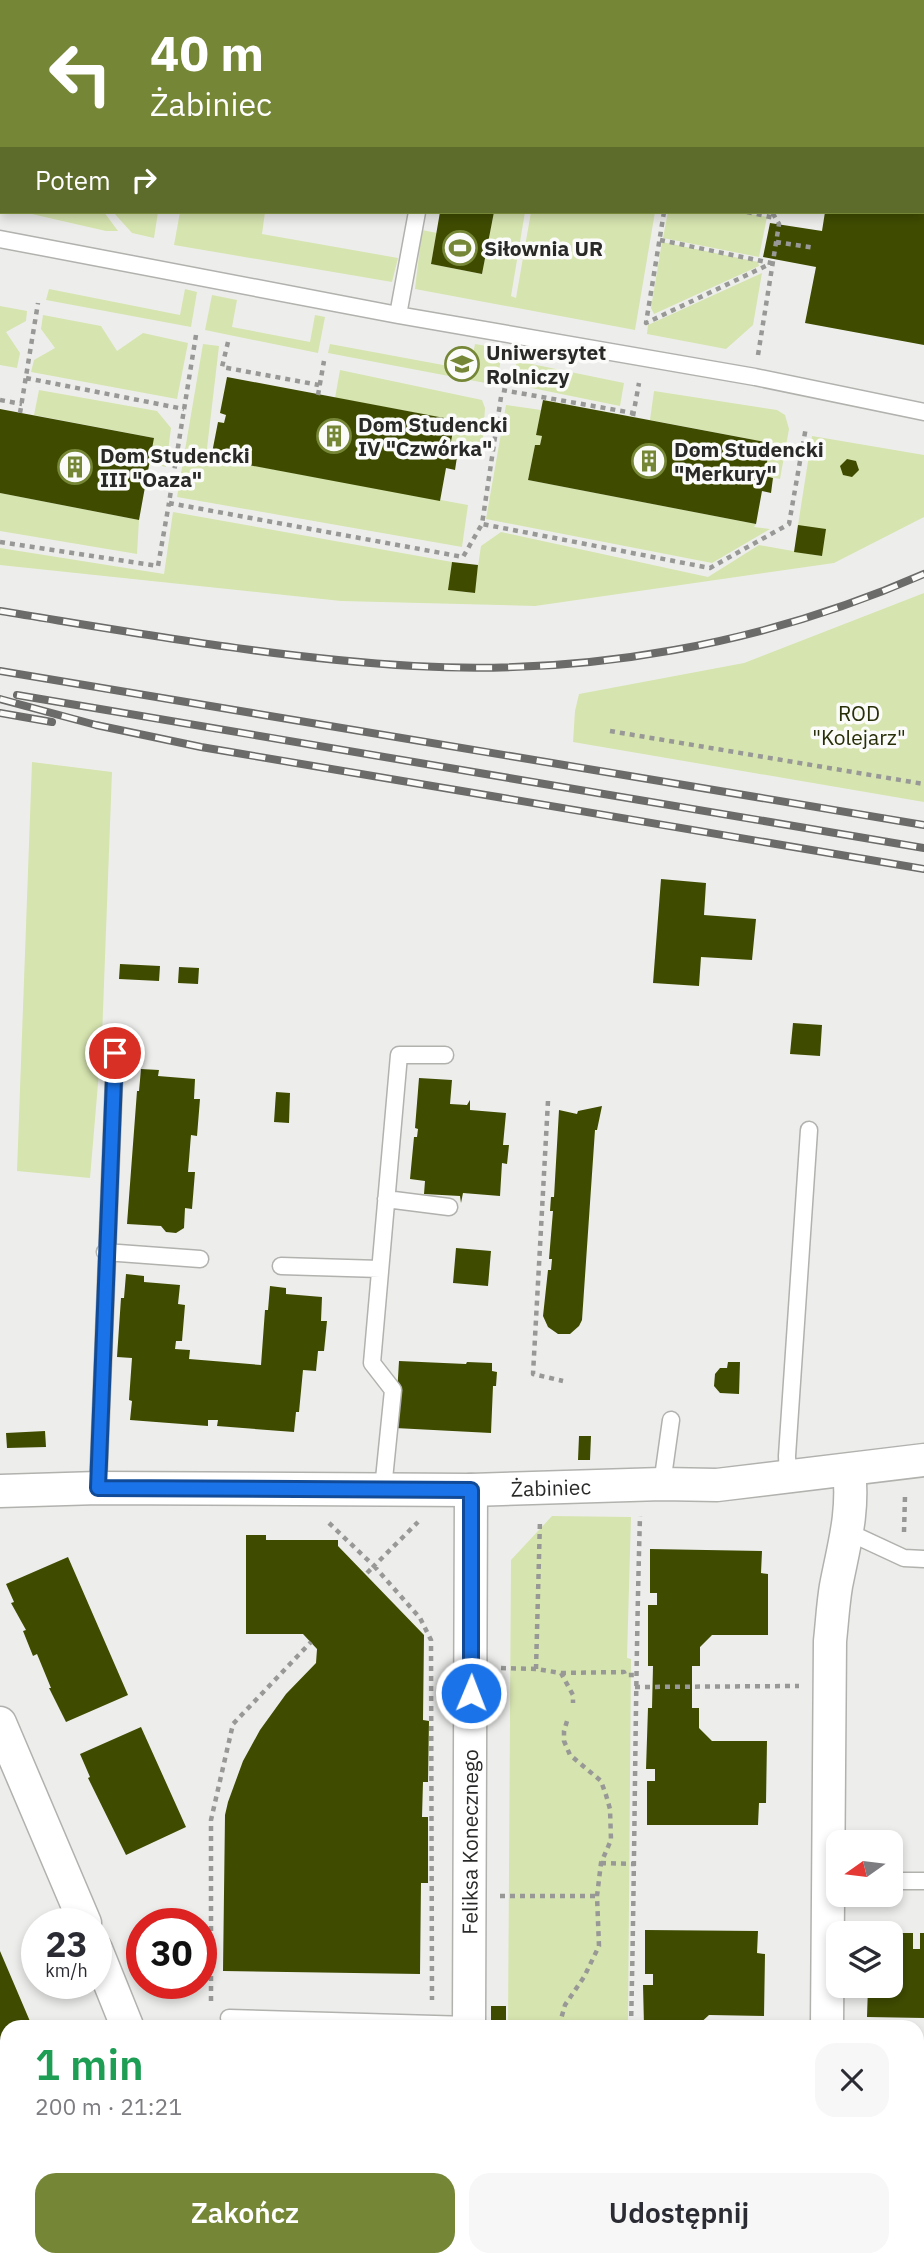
<!DOCTYPE html>
<html lang="pl">
<head>
<meta charset="utf-8">
<style>
  body { margin:0; font-family:"IBM Plex Sans",sans-serif; background:#f7f7f7; color:#2b2b33; height:100vh; display:flex; flex-direction:column; font-size:26px; white-space:nowrap }
  * { box-sizing:border-box; margin:0 }
  p { font-size:23px; color:#7c7c81 }
  .icon { flex:none; width:38px; height:38px; fill:none; stroke:currentColor; stroke-width:2; stroke-linecap:round; stroke-linejoin:round }
  .map { position:relative; flex:1; overflow:hidden }
  .sheet { position:absolute; left:0px; top:2020px; width:924px; height:247px; display:flex; flex-direction:column; background:#fff; border-radius:21px 21px 0 0; box-shadow:0 4px 10px #0003 }
  .sheet>* { flex:none }
  .guide { position:absolute; left:0px; top:0px; width:924px; height:214px; box-shadow:0 4px 10px #0003; background:#758736; color:#fff; overflow:hidden }
  .needle { width:46px; rotate:256deg }
  .tools { position:absolute; left:826px; top:1830px; display:grid; gap:14px }
  .tools a { display:grid; place-items:center; width:77px; height:77px; border-radius:14px; background:#fff; box-shadow:0 4px 10px #0003; font-size:35px }
  .speed { position:absolute; left:21px; top:1908px; display:flex; gap:14px; font-size:35px; font-weight:700; text-align:center }
  .speed>* { display:grid; place-content:center; width:91px; height:91px; border-radius:50%; background:#fff; box-shadow:0 4px 10px #0003; line-height:1 }
  .speed small { font-size:18px; font-weight:400 }
  .speed .limit { border:10px solid #d22; background:#fff; color:#111 }
  .pin { position:absolute; display:grid; place-items:center; width:60px; height:60px; color:#fff; margin:-30px; border:4px solid #fff; border-radius:50%; box-shadow:0 2px 7px #0007 }
  .me { position:absolute; width:77px; margin:-38px; rotate:1deg; stroke-linejoin:round; filter:drop-shadow(0 0 5px #0008) }
  .turn { display:flex; align-items:center; gap:24px; height:147px; padding:0 35px; font-size:32px }
  .turn .icon { width:91px; height:91px; stroke-width:2.5 }
  .turn b { display:block; font-size:49px; line-height:60px }
  .then { display:flex; align-items:center; height:66px; padding:0 35px; background:#0003; gap:14px; font-size:26px }
  .round { display:grid; place-items:center; flex:none; width:74px; height:74px; border-radius:21px; background:#f7f7f7 }
  .head { display:flex; align-items:center; justify-content:space-between; height:119px; padding:0 35px }
  h1 { font-size:42px; font-weight:600; line-height:52px; color:#1e9e55 }
  .cta { display:flex; gap:14px; margin-top:auto; padding:14px 35px }
  .cta a { flex:1; height:80px; border-radius:21px; background:#758736; color:#fff; font-size:28px; font-weight:600; line-height:80px; text-align:center }
  .cta a+a { background:#f7f7f7; color:#2b2b33 }
  .map>svg:first-child { display:block }
  .green { fill:#d6e4af }
  .building { fill:#3f4c00 }
  .lines { fill:none; stroke-linecap:round; stroke-linejoin:round }
  .lane-casing { stroke:#b1b1ae; stroke-width:19 }
  .street-casing { stroke:#b1b1ae; stroke-width:35 }
  .path { stroke:#989997; stroke-width:4.5; stroke-dasharray:5 5; stroke-linecap:butt }
  .lane { stroke:#fff; stroke-width:16 }
  .street { stroke:#fff; stroke-width:32 }
  .rail-casing { stroke:#6b6c69; stroke-width:8 }
  .rail { stroke:#fbfcf9; stroke-width:5; stroke-dasharray:16; stroke-linecap:butt }
  .route-casing { stroke:#114b97; stroke-width:18 }
  .route { stroke:#1a73e8; stroke-width:12 }
  .labels { text-anchor:middle; dominant-baseline:central; stroke-width:7; stroke-linejoin:round; paint-order:stroke }
  .poi-label { font-size:21px; font-weight:bold; fill:#292a28; stroke:#fbfcf9; text-anchor:start }
  .park-label { font-size:21px; fill:#272e08; stroke:#fbfcf9 }
  .street-label { font-size:21px; fill:#292a28; stroke:#fbfcf9 }
</style>
</head>
<body>
<div class="map">
<svg width="924" height="2265" viewBox="0 0 924 2265">
  <rect width="100%" height="100%" fill="#edeeeb"/>
  <path class="green" d="M23,212H104L118,231H106Z
    M113,212H158L154,238L132,233Z
    M180,212H265L262,234L398,258L392,282L174,245Z
    M494,212H525L511,296L516,298L531,212H655L635,330L415,289L422,230L437,233L431,264L482,274Z
    M668,212H739L767,217L759,257L663,238Z
    M662,242L758,262L759,266L654,314L651,308Z
    M762,273L753,325L726,349L647,334L648,325Z
    M49,289L180,315L185,289L197,292L191,327L46,300Z
    M212,295L237,300L232,327L310,342L315,315L325,317L318,353L205,330Z
    M0,306L27,311L26,321L6,332L20,353L17,368L0,365Z
    M43,315L101,326L117,351L143,333L188,343L177,399L31,372L34,360L55,348L41,329Z
    M203,344L219,346L206,457L468,505L462,547L177,497Z
    M330,344L470,370L475,344L503,349L496,385L328,353Z
    M517,361L624,383L620,406L512,384Z
    M340,370L482,400L485,408L482,451L478,455L450,450L455,420L335,398Z
    M39,390L157,411L171,428L166,467L150,463L154,438L34,415Z
    M654,391L777,410L785,415L789,429L780,479L765,476L770,443L650,420Z
    M506,405L541,410L536,435L542,436L540,445H535L528,480L756,524L754,527L770,529L712,563L486,519Z
    M812,436L924,455V517L834,563L535,606L341,601L0,565V548L164,574L173,512L452,562L449,590L474,593L481,546L501,532L708,577L759,545L821,556L798,525Z
    M0,493L139,520L137,554L0,531Z
    M924,593V802L573,742L575,711L579,694L744,663Z
    M32,762L112,772L102,1037L90,1178L17,1171Z
    M552,1516L631,1517L627,1658L631,1659L628,2026H508L511,1560Z
    M511,2259H620L619,2265H511Z"/>
  <path class="building" d="M440,212H494L482,274L431,264Z
    M825,212H924V345L805,323L816,267L763,257L770,223L822,231Z
    M227,377L455,420L449,453L461,455L455,456L457,457L455,470L446,468L440,501L211,458L218,422L224,423L226,415L220,413Z
    M543,400L770,443L765,476L773,478L771,493L762,491L756,524L528,480L535,445H540L542,436L536,435Z
    M0,409L154,438L148,471L157,473L154,488L145,487L139,520L0,493Z
    M847,459L856,461L859,470L852,477L843,475L840,466Z
    M798,525L826,529L822,556L794,552Z
    M452,562L478,565L475,593L448,590Z
    M661,879L706,883L704,915L756,919L752,960L701,957L699,986L653,983Z
    M120,964L160,966L159,981L119,979Z
    M179,967L199,968L198,984L178,983Z
    M793,1023L822,1025L820,1056L790,1054Z
    M141,1069L159,1070L158,1076L195,1079L194,1099H200L197,1136L191,1135L188,1172H195L192,1209L185,1208L184,1228L176,1233L166,1232L161,1226L127,1224L137,1091H139Z
    M419,1078L452,1080L450,1104L467,1105L470,1100V1110L506,1113L503,1145H509L507,1164L502,1163L500,1196L463,1193L461,1203L460,1196L424,1194L425,1181L410,1179L414,1137H417L418,1129L415,1128Z
    M276,1092L290,1093L289,1123L274,1122Z
    M602,1106L597,1130H595L582,1320L579,1326L570,1334H558L548,1327L543,1316L548,1270H551L552,1259H549L553,1211H550L551,1197H554L559,1110L577,1114L578,1111Z
    M456,1248L491,1251L488,1286L453,1283Z
    M126,1274L144,1276V1282L180,1285L178,1304L185,1305L182,1341H176L175,1349L190,1350L189,1359L261,1365L265,1310H268L270,1286L286,1288V1294L322,1297L321,1321H327L324,1351H318L316,1371L303,1370L299,1412H296L294,1432L217,1426L218,1420H208V1426L130,1420L132,1401L129,1400L132,1358L117,1357L121,1298H124Z
    M399,1361L466,1364L467,1362L492,1363V1371L497,1372L496,1386H493L491,1433L395,1428Z
    M728,1362H740L739,1394L720,1393L714,1386L715,1374L720,1368H727Z
    M45,1431L46,1447L7,1448L6,1433Z
    M579,1436H591L590,1460H578Z
    M246,1535H266V1540H338V1546L424,1635L423,1720L429,1721L428,1782H423L422,1817H428V1883H421L420,1974L223,1971L225,1815L228,1802L243,1761L260,1730L286,1694L316,1663L317,1649L303,1634H246Z
    M650,1549L762,1551L761,1573L768,1574V1635H712L700,1647V1666H692V1708H699V1728L712,1741H767L766,1803H759L758,1825H647V1781H655V1769H646L648,1708H652L653,1666H648V1605H657V1593H650Z
    M68,1557L128,1695L66,1722L49,1688H51L37,1654L33,1656L23,1631L26,1630L11,1603L14,1602L6,1584Z
    M141,1727L186,1827L126,1855L88,1778L90,1777L80,1754Z
    M645,1930L758,1931L757,1953L765,1954L764,2016L709,2015L697,2026H644L643,1985H653V1974H645Z
    M891,1933H913V1949H920V1933H924V2018L867,2017L868,1986H891Z
    M0,1951L32,2026H7V2061L0,2064Z
    M491,2006H506V2026H491Z
    M917,2123H924V2207H918Z
    M228,2259H298V2265H228Z"/>
  <g class="lines">
    <g class="lane-casing">
      <path id="lane" d="M922,109L924,110
        M0,239L398,315L755,377L924,412
        M398,315L417,212
        M386,1199L449,1207
        M105,1252L200,1259
        M281,1266L380,1269
        M788,1479L787,1456L809,1130
        M662,1484L671,1420
        M98,1488L115,1053
        M383,1489L393,1390L372,1363L399,1055H445
        M848,1532L904,1558L924,1559
        M891,1881H924
        M229,2018L469,2025
        M0,2227L7,2243
        M14,2259L17,2265
        M835,2259L924,2261"/>
    </g>
    <g class="street-casing">
      <g id="street">
        <path d="M803,0L813,2"/>
        <path d="M922,19H924"/>
        <path id="s1" d="M0,1491L98,1488L471,1490L662,1484L717,1485L924,1460"/>
        <path d="M0,1723L85,1923"/>
        <path d="M96,1949L127,2026"/>
        <path id="s2" d="M469,2026L471,1490"/>
        <path d="M827,2026L830,1641C832,1623 833,1604 836,1586C844,1545 854,1512 849,1470"/>
        <path d="M0,2124L7,2121"/>
        <path d="M471,2259V2265"/>
        <path d="M141,2265V2259"/>
        <path d="M825,2265V2259"/>
      </g>
    </g>
    <path class="path" d="M660,0L661,2
      M11,2L12,0
      M577,2V0
      M0,60L2,51
      M0,75H2
      M664,212L646,323L772,263
      M747,212L775,218
      M660,240L771,263
      M776,242L815,248
      M196,335L169,503L463,557L482,524
      M228,342L222,367L319,385
      M758,355L779,224L772,212
      M26,378L184,409
      M502,390L633,413
      M318,395L324,361
      M501,397L482,524L710,568L789,524L806,427
      M0,400L22,404
      M20,413L38,303
      M633,416L639,383
      M0,542L158,566L169,503
      M610,731L924,784
      M548,1101L533,1374L563,1381
      M329,1523L374,1566L418,1522
      M904,1532L905,1496
      M367,1573L374,1566L420,1618L431,1640L432,2000
      M501,1668L536,1669L561,1673L573,1695V1703
      M536,1669L540,1520
      M561,1673L624,1672L625,1675H635
      M635,1687L799,1686
      M601,1863L635,1864
      M500,1896H597
      M211,2001V1820L233,1724L311,1642
      M559,2026L565,2005L584,1977L599,1946L597,1896L601,1863L611,1840L610,1809L606,1795L601,1781L570,1755L564,1741V1731L567,1721
      M631,2026C635,1856 635,1686 640,1516
      M594,2259L596,2265
      M208,2265V2259
      M430,2265V2259"/>
    <use href="#lane" class="lane"/>
    <use href="#street" class="street"/>
    <g class="rail-casing">
      <path id="rail" d="M0,611C137,633 275,658 414,666C587,676 765,644 924,574
        M0,671L924,825
        M17,695L924,848
        M0,699L96,725L201,747L924,869
        M0,713L52,722"/>
    </g>
    <use href="#rail" class="rail"/>
  </g>
  <g class="lines">
    <g class="route-casing">
      <path id="route" d="M115,1053L98,1488L471,1490V1693"/>
    </g>
    <use href="#route" class="route"/>
  </g>
  <defs>
    <g id="stadium-ring" transform="scale(1.75)"><circle r="9.5" fill="#fbfcf9" stroke="#758736" stroke-width="1.5"/><path d="M0-5a6.5 5 0 1 0 0 10a6.5 5 0 1 0 0-10ZM-3.5-1.8h7v3.6h-7Z" fill="#758736"/></g>
    <g id="university-ring" transform="scale(1.75)"><circle r="9.5" fill="#fbfcf9" stroke="#758736" stroke-width="1.5"/><path d="M0-5L7-2L0 1L-7-2ZM-4 1L0 2.5L4 1V4Q0 6-4 4Z" fill="#758736"/></g>
    <g id="building-ring" transform="scale(1.75)"><circle r="9.5" fill="#fbfcf9" stroke="#758736" stroke-width="1.5"/><path d="M-4-6H4V6H1V3H-1V6H-4ZM-2.5-4.3h1.7v1.8h-1.7ZM.8-4.3h1.7v1.8H.8ZM-2.5-1h1.7V.8h-1.7ZM.8-1h1.7V.8H.8Z" fill="#758736"/></g>
  </defs>
  <g fill-rule="evenodd">
    <use href="#stadium-ring" x="460" y="248"/>
    <use href="#university-ring" x="462" y="364"/>
    <use href="#building-ring" x="334" y="436"/>
    <use href="#building-ring" x="649" y="461"/>
    <use href="#building-ring" x="75" y="467"/>
  </g>
  <g class="labels">
    <g class="poi-label">
      <text x="484" y="248">Siłownia UR</text>
      <text x="486" y="352">Uniwersytet<tspan x="486" dy="24">Rolniczy</tspan></text>
      <text x="358" y="424">Dom Studencki<tspan x="358" dy="24">IV "Czwórka"</tspan></text>
      <text x="674" y="449">Dom Studencki<tspan x="674" dy="24">"Merkury"</tspan></text>
      <text x="100" y="455">Dom Studencki<tspan x="100" dy="24">III "Oaza"</tspan></text>
    </g>
    <g class="park-label">
      <text x="859" y="713">ROD<tspan x="859" dy="24">"Kolejarz"</tspan></text>
    </g>
    <g class="street-label">
      <text stroke="none"><textPath href="#s1" startOffset="551">Żabiniec</textPath></text>
      <text stroke="none"><textPath href="#s2" startOffset="184">Feliksa Konecznego</textPath></text>
    </g>
  </g>
</svg>
<div class="tools">
<a><svg class="needle" viewBox="-14 -14 28 28"><path d="M0-13l5 13h-10z" fill="#e53935"/><path d="M0 13l5-13h-10z" fill="#7c7c81"/></svg></a>
<a><svg class="icon" aria-label="layers" viewBox="0 0 24 24"><path d="M12 4l9 5-9 5-9-5zM3 14l9 5 9-5"/></svg></a>
</div>
<div class="speed"><div>23<small>km/h</small></div><div class="limit">30</div></div>
<div class="pin" style="left:115px;top:1053px;background:#d93025"><svg class="icon" aria-label="arrive" viewBox="0 0 24 24"><path d="M6 21V4h12l-3 4 3 4H6"/></svg></div>
<svg class="me" style="left:471px;top:1693px" viewBox="-20 -20 40 40"><circle r="17" fill="#1a73e8" stroke="#fff" stroke-width="3"/><path d="M0-11L8 9 0 5-8 9z" fill="#fff"/></svg>
<div class="guide">
<div class="turn"><svg class="icon" aria-label="left" viewBox="0 0 24 24"><path d="M17 20v-9H6M10 6l-5 5 5 5"/></svg><div><b>40 m</b>Żabiniec</div></div>
<div class="then">Potem<svg class="icon" aria-label="right" viewBox="0 0 24 24"><path d="M7 20v-9h11M14 6l5 5-5 5"/></svg></div>
</div>
<section class="sheet">
<div class="head"><div><h1>1 min</h1><p>200 m · 21:21</p></div><a class="round"><svg class="icon" aria-label="close" viewBox="0 0 24 24"><path d="M6 6l12 12M18 6L6 18"/></svg></a></div>
<div class="cta"><a>Zakończ</a><a>Udostępnij</a></div>
</section>
</div>
</body>
</html>
